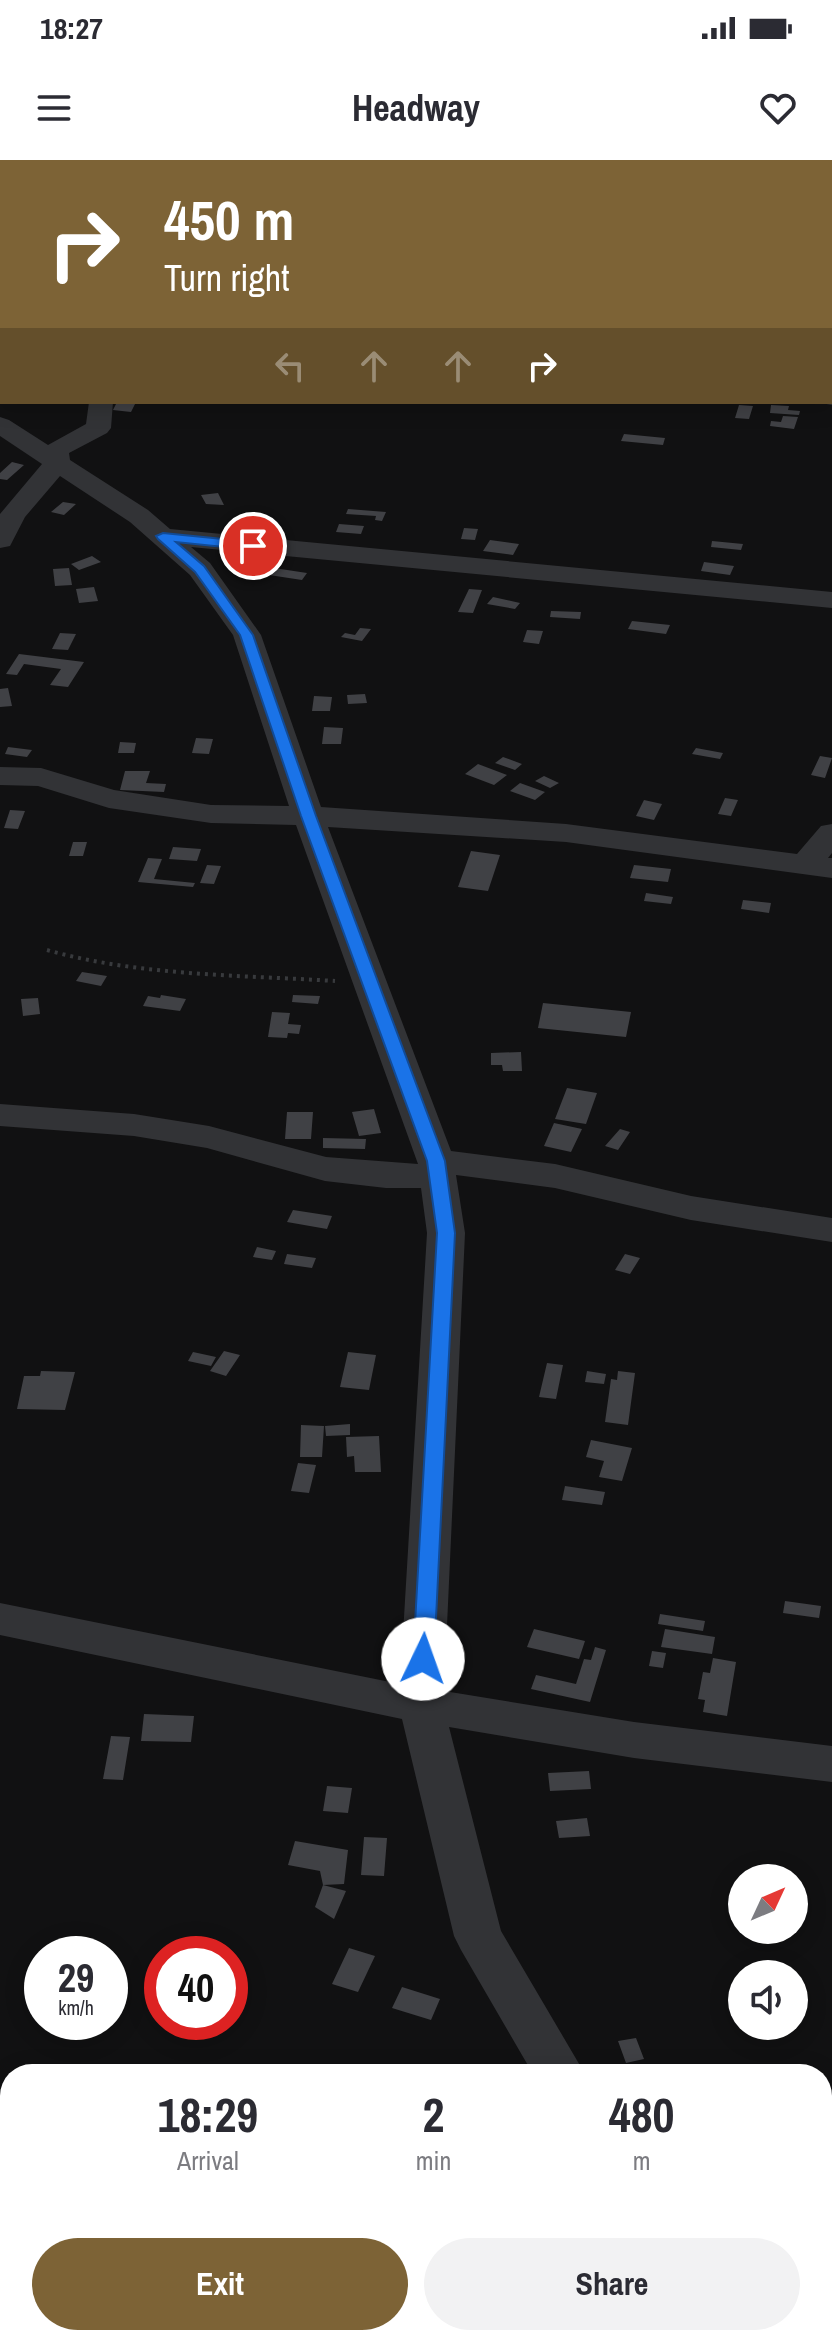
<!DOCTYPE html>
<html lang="en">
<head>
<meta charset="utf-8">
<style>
  body { margin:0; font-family:"Archivo Narrow",sans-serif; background:#f2f2f3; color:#2b2b33; height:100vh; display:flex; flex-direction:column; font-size:30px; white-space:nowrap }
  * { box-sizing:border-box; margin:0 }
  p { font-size:26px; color:#7c7c81 }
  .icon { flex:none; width:44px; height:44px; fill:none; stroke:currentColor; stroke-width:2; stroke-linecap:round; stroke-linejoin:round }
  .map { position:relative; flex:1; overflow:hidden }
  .details { position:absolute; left:0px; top:1904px; width:832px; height:282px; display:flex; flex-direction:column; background:#fff; border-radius:32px 32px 0 0; box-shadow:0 4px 20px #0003 }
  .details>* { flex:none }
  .top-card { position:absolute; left:0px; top:0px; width:832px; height:244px; box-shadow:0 4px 20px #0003; background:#7d6336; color:#fff; overflow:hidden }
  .needle { width:52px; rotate:46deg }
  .fabs { position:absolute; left:728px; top:1704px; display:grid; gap:16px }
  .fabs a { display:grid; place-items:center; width:80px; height:80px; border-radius:50%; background:#fff; box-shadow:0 4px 20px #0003; font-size:40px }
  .speed { position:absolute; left:24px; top:1776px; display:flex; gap:16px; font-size:40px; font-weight:700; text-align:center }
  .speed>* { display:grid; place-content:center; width:104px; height:104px; border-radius:50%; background:#fff; box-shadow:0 4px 20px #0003; line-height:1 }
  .speed small { font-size:20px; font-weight:400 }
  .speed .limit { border:12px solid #d22; background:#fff; color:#111 }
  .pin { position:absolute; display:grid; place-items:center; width:68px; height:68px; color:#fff; margin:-34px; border:4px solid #fff; border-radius:50%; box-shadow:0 2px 8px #0007 }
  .me { position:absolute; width:88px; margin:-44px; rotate:3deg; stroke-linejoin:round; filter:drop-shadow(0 0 6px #0008) }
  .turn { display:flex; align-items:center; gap:28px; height:168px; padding:0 32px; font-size:36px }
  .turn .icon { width:104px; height:104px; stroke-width:2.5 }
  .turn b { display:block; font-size:56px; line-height:68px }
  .lanes { display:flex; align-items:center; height:76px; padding:0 32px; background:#0003; justify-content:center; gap:40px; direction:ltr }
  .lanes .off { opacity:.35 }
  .eta { display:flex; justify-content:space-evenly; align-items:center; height:136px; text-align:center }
  .eta b { font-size:48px; font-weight:700; line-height:56px }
  .button { display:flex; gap:16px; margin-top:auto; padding:16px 32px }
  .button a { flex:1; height:92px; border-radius:48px; background:#7d6336; color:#fff; font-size:32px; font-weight:700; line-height:92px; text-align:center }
  .button a+a { background:#f2f2f3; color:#2b2b33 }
  .status { display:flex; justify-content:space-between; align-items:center; height:56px; padding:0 40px; background:#fff; direction:ltr }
  .status svg { height:22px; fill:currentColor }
  header { display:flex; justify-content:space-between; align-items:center; height:104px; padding:0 32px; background:#fff; font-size:36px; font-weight:700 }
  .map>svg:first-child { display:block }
  .building { fill:#404145 }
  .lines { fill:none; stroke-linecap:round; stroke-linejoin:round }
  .path { stroke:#383a3d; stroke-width:4; stroke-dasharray:3 5; stroke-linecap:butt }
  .minor { fill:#323336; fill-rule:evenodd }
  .route { fill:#1a73e8; stroke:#114b97; stroke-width:2 }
</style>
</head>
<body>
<div class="status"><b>18:27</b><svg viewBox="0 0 49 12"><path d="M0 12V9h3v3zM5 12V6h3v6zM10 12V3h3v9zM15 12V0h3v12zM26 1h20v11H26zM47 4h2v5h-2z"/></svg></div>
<header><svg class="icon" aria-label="menu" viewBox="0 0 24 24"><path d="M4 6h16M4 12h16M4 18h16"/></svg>Headway<svg class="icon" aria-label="heart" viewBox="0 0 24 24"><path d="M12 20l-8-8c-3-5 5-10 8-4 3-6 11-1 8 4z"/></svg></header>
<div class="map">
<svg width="832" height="2185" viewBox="0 0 832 2185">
  <rect width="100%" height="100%" fill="#111112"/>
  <path class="building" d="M117,242H136L131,252L113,250Z
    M739,245L753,246L749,259L735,258Z
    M771,245L789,246L788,250L800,251L799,255L770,253Z
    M783,256L798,257L794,269L770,266L771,261L781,262Z
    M624,274L665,278L663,285L621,281Z
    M12,302L24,305L7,320L0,319V313Z
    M218,333L224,345L206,344L201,335Z
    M63,342L76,344L64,355L51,352Z
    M348,349L386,352L382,361L375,360L376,356L346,354Z
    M339,364L364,366L361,374L336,372Z
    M464,368L478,369L475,380L461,379Z
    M490,380L519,384L513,395L483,391Z
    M712,381L743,384L741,390L711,387Z
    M92,396L101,402L79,410L71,404Z
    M704,402L734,406L730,415L701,411Z
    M69,408L72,425L55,426L53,409Z
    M274,408L307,413L302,420L269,415Z
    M94,427L98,441L79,443L76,429Z
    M469,429L482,430L473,453L458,452Z
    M493,437L520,443L515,449L487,444Z
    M551,451L581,452L580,459L550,457Z
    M632,461L670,465L666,474L628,469Z
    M360,468L371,469L362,481L341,477L345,473L355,475Z
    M527,470L543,471L539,484L523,482Z
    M60,473L76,474L68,490L52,489Z
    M19,494L84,502L68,527L50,525L61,509L24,504L17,515L6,514Z
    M8,528L12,546L0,547V529Z
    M365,534L367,543L348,544L347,535Z
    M314,536L332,537L330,551H312Z
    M324,567L343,568L341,584H322Z
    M196,578L213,579L209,594L192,593Z
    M120,582L136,583L134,593H118Z
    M8,587L32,590L27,597L5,594Z
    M696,588L723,593L720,599L692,594Z
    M820,596L832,598L825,618L811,615Z
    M503,597L522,604L515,610L495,603Z
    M478,604L507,615L494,625L465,614Z
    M125,611H150L146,623L166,624L164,632L120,630Z
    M544,616L559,623L550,628L535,621Z
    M520,623L545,632L535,640L510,631Z
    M725,638L738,640L731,656L718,654Z
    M644,640L662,644L654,660L636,656Z
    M10,650L25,651L18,669L4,668Z
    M73,682H87L83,696H69Z
    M173,687L201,689L197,701L169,699Z
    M471,691L500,695L488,731L458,727Z
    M148,698L162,699L154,719L195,723L193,727L138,722Z
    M207,705L221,706L214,724L200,723Z
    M634,705L671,709L668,722L630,718Z
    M646,733L673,737L671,744L644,741Z
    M743,740L771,743L769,753L741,749Z
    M82,812L107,816L101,826L76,821Z
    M161,835L186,839L180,851L143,846L148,836L160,838Z
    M293,835L320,836L318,844L292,842Z
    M38,838L40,854L23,856L21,839Z
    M543,843L631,852L626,877L538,868Z
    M272,852L290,853L288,864L301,865L299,874L288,873L287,878L268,877Z
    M521,892L522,911H503L502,905H491V893Z
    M567,928L597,933L586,964L555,959Z
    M374,949L381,973L359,976L352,952Z
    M287,952H313L311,979H285Z
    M554,963L582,969L571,992L544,986Z
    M620,969L630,972L618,990L605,986Z
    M323,978L366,979L365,989L323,988Z
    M293,1050L332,1056L327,1069L287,1062Z
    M257,1087L276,1091L272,1100L253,1097Z
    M287,1094L316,1098L312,1108L284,1104Z
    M625,1094L640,1098L630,1114L615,1110Z
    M224,1191L240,1195L226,1216L210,1211Z
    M193,1192L216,1197L211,1206L188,1201Z
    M348,1192L376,1195L369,1230L340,1227Z
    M547,1203L563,1205L556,1239L539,1237Z
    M41,1211L75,1212L65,1250L17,1249L24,1216H40Z
    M587,1211L606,1214L604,1224L585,1222Z
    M618,1211L635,1213L628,1265L605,1262L611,1219L617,1220Z
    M350,1264V1275L326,1276L325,1266Z
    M301,1265L324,1266L322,1297H300Z
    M379,1276L381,1312H355L354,1296L347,1297L346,1277Z
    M591,1280L632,1288L622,1321L599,1317L604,1301L586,1297Z
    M298,1303L316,1305L309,1333L291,1331Z
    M565,1326L605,1332L602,1345L562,1340Z
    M785,1441L821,1446L819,1458L783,1453Z
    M660,1454L705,1461L703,1471L658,1464Z
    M534,1469L585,1481L579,1499L527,1487Z
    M665,1469L715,1477L712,1494L661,1487Z
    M595,1487L606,1490L590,1542L531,1529L536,1515L576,1524L584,1499L591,1500Z
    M652,1491L666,1493L663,1508L649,1506Z
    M713,1498L736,1502L727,1556L703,1552L705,1540L698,1539L703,1512L710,1513Z
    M144,1554L194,1556L191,1582L141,1581Z
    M111,1576L130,1577L123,1620L103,1619Z
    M589,1611L591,1629L550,1631L548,1613Z
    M327,1626L352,1628L348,1653L323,1651Z
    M587,1658L590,1676L559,1678L556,1661Z
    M364,1677L387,1678L384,1716L361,1715Z
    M295,1681L348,1690L344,1724L323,1725L320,1711L288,1705Z
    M323,1725L346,1731L334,1759L315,1747Z
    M349,1788L375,1796L358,1832L332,1824Z
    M402,1827L440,1839L431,1860L392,1848Z
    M636,1878L644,1899L626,1903L618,1881Z
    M0,2021L10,2022V2054L0,2052Z
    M474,2176H494V2185H474Z"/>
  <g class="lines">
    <path class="path" d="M47,790C139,816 240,815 335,821"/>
    <path class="minor" d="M769,0H791L767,2Z
      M0,216H2V230H0Z
      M830,231L832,245L821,243L830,242Z
      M89,242H113L111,268L107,273L69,293L70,300L148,350L170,369L832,432V448L191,387L210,403L261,475L321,647L566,664L797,694L821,666L832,664V693L828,698H832V718L566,682L328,667L451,991L555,1004L691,1036L832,1058V1082L691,1060L555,1028L456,1015L465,1073L444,1531L634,1562L832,1586V1622L634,1598L449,1567L501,1771L585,1914H533L461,1790L454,1776L402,1559L0,1475V1443L400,1524L427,1073L421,1028H386L325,1021L207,988L134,976L0,966V944L134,954L209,966L326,997L418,1004L296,665L211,663L109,648L38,626L0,625V607L41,608L114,630L211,645L289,646L233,475L190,415L130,362L60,316L25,357L10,386L0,388V354L42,304L0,276V257L9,260L48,285L86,264Z
      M832,2090V2149L822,2153V2094Z
      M711,2176H776L772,2185H708Z"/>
  </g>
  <path class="route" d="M163,373L253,382L259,386L253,390L176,382L204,406L253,475L316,656L445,1001L455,1073L434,1499L431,1505H416L413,1499L437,1073L427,1001L301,656L240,475L195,412L158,379L156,376Z"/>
</svg>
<div class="fabs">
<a><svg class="needle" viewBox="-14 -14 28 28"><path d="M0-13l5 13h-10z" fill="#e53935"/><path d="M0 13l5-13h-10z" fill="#7c7c81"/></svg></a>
<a><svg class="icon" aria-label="sound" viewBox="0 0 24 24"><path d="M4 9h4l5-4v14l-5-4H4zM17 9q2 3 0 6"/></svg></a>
</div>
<div class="speed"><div>29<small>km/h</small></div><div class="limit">40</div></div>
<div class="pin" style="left:253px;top:386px;background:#d93025"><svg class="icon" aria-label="arrive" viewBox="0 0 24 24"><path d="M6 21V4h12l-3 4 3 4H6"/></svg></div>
<svg class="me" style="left:423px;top:1499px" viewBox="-20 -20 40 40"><circle r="19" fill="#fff"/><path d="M0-13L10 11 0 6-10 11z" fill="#1a73e8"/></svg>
<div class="top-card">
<div class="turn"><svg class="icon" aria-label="right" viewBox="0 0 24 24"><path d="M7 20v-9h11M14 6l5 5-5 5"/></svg><div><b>450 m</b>Turn right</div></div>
<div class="lanes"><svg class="icon off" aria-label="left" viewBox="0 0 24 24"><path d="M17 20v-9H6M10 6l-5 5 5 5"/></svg><svg class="icon off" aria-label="ahead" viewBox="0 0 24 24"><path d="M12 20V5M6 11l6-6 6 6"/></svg><svg class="icon off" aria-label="ahead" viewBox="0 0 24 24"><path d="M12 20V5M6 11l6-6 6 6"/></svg><svg class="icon" aria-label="right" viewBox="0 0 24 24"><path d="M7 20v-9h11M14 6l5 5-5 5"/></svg></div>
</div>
<section class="details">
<div class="eta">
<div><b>18:29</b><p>Arrival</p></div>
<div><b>2</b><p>min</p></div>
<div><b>480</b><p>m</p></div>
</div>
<div class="button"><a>Exit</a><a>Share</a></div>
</section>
</div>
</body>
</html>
